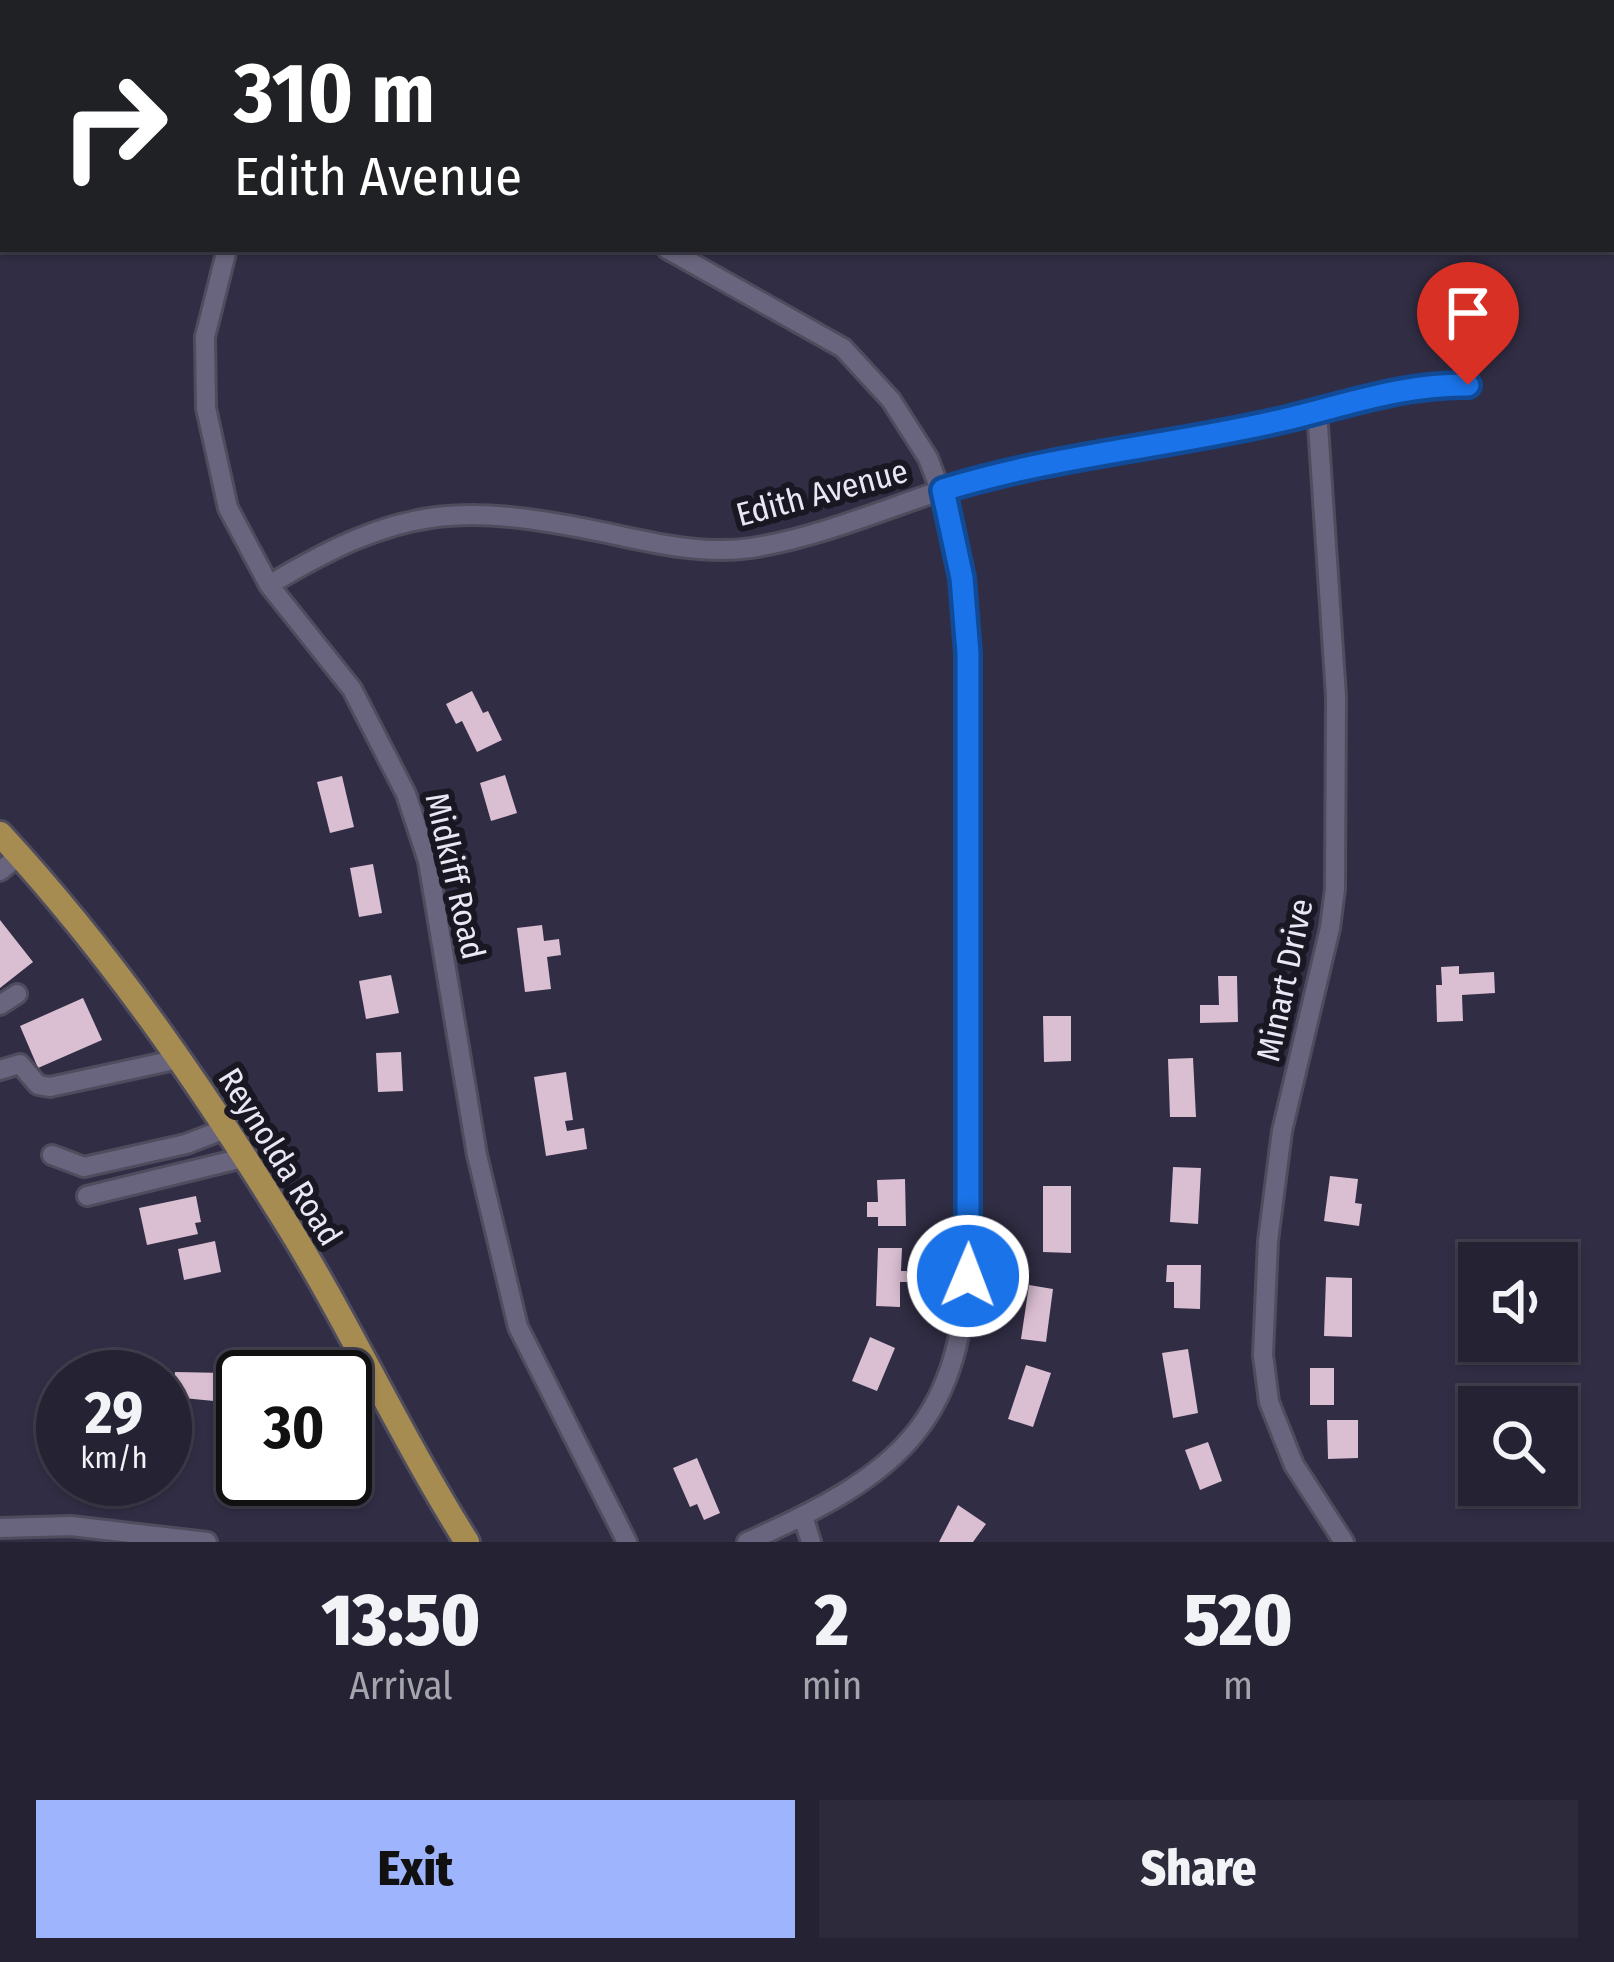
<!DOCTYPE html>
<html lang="en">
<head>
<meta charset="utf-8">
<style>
  body { margin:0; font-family:"Fira Sans Condensed",sans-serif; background:#2d2a3b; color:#f1f3f6; height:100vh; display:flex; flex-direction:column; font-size:45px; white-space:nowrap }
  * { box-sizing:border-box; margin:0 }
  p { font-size:39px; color:#a3a4ac }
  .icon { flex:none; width:66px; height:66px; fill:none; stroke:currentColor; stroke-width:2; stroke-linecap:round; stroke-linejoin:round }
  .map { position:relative; height:1542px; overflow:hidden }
  .panel { display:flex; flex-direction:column; background:#252233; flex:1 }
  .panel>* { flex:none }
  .hud { position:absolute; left:0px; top:0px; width:1614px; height:252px; box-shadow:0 3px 9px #0004,0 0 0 3px #423f4e; background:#202124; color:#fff; overflow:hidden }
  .fabs { position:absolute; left:1458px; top:1242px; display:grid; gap:24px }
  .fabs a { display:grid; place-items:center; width:120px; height:120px; border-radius:0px; background:#252233; box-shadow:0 3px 9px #0004,0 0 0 3px #423f4e; font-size:60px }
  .speed { position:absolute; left:36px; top:1350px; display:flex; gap:24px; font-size:60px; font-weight:700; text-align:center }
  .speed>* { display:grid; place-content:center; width:156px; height:156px; border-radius:50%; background:#252233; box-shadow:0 3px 9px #0004,0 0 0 3px #423f4e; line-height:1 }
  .speed small { font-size:30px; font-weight:400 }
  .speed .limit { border:6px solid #111; border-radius:18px; background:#fff; color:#111 }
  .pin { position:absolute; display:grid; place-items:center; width:102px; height:102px; color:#fff; margin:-123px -51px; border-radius:50% 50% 50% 0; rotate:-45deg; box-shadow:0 0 12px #0007 }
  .pin .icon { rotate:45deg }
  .me { position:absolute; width:132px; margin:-66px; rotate:1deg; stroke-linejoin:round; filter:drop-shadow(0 0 9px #0008) }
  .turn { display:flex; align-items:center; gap:42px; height:252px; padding:0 36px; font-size:54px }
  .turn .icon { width:156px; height:156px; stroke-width:2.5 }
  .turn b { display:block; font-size:84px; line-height:102px }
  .eta { display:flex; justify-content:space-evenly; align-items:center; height:204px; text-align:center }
  .eta b { font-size:72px; font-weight:800; line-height:84px }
  .button { display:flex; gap:24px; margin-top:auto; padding:24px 36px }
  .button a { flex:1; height:138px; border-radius:0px; background:#9eb4fd; color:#111; font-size:48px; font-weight:800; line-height:138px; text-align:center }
  .button a+a { background:#2d2a3b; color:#f1f3f6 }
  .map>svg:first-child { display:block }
  .green { fill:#446139 }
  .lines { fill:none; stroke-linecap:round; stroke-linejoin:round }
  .river { stroke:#416e93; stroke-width:30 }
  .building { fill:#dabed1 }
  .minor-casing { stroke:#4f4c5e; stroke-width:24 }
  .major-casing { stroke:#4f4c5e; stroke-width:30 }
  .path { stroke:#787588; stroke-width:3; stroke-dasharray:12 6; stroke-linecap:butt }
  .minor { stroke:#69657e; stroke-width:18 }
  .major { stroke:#a78c52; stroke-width:24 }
  .route-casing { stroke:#114b97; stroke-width:30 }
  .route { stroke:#1a73e8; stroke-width:21 }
  .labels { text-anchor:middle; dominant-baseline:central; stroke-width:12; stroke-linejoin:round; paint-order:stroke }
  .street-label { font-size:33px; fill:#e9e7f5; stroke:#191721 }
</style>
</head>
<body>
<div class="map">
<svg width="1614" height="1542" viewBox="0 0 1614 1542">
  <rect width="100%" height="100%" fill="#312d44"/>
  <path class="green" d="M465,0H1382L1384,3H474Z"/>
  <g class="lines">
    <path class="river" d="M487,0L491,3
      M1523,3L1524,0"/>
  </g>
  <path class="building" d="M472,691L483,713L488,711L502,740L477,752L462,721L456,724L446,704Z
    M505,775L517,813L491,821L480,783Z
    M342,776L354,827L330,833L317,782Z
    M373,864L382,913L359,917L350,868Z
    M0,920L33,962L0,988Z
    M542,925L544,941L559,939L561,955L547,957L551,989L525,992L517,928Z
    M1459,966V974L1494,972L1495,993L1462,995L1463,1021L1437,1022L1436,985H1442L1441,967Z
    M391,975L399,1013L366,1019L359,981Z
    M1218,976H1237L1238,1022L1200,1023V1005H1219Z
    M83,998L102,1040L38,1068L20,1026Z
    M1043,1016H1071V1061L1044,1062Z
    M401,1052L403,1091L378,1092L376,1053Z
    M1193,1058L1196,1117H1170L1168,1059Z
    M566,1072L573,1120L565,1121L567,1131L584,1128L587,1149L546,1156L534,1077Z
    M1173,1167L1201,1168L1198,1224L1170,1222Z
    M1330,1176L1358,1179L1355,1203L1362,1204L1359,1226L1324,1221Z
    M905,1179L906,1226H878V1217H867V1202H878L877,1180Z
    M1043,1186H1071V1253L1043,1252Z
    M196,1196L201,1222L195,1223L198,1234L147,1245L139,1208Z
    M215,1241L221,1272L184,1280L178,1249Z
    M878,1248H902L901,1271H907V1282H900V1307L876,1306Z
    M1167,1265H1201L1200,1309L1174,1308V1282H1166Z
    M1326,1277L1352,1278V1337L1324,1336Z
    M1029,1285L1053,1289L1046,1342L1021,1339Z
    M870,1337L895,1348L877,1391L852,1381Z
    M1188,1349L1198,1413L1173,1418L1162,1353Z
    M111,1358L112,1377H89V1359Z
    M1026,1365L1051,1373L1033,1427L1008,1419Z
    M1310,1368H1334V1405H1310Z
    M175,1372L226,1373L224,1402L173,1397Z
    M1327,1420H1358V1458L1328,1459Z
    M1208,1442L1222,1481L1200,1490L1185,1450Z
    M697,1458L720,1513L704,1520L697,1504L690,1507L673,1468Z
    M958,1505L986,1524L973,1542H939Z"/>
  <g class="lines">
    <g class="minor-casing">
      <path id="minor" d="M310,3L311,0
        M227,249L205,337L206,408L228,508L269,585L352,689L406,794L428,861L477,1155L518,1327L627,1542
        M667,249L843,348L891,400L928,458L951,518L962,578L968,653V1246C964,1423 902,1473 747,1542
        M1317,410L1336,696L1335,889L1330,928L1282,1131L1268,1241L1263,1355L1269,1402L1294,1465L1344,1542
        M269,585C400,506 459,502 607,533C652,543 704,555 751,548C828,536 902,501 977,479C1076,451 1180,440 1281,420C1345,407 1402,384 1468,385
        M0,871L20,855
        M0,1005L17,994
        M0,1070L20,1064L38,1085L50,1087L179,1059
        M52,1155L84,1167L186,1144L225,1129
        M87,1196L243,1158
        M803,1516L811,1542
        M0,1528L71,1526L207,1542"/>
    </g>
    <g class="major-casing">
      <path id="major" d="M0,834C108,951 198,1081 282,1216C348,1321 400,1436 467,1542"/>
    </g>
    <path class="path" d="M921,0L929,3
      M1305,0L1307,3
      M1465,3L1467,0"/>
    <use href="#minor" class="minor"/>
    <use href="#major" class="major"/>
  </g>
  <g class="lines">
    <g class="route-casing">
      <path id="route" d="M968,1276V653L962,578L943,490C1055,455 1173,446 1287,419C1349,404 1404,384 1468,385"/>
    </g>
    <use href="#route" class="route"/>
  </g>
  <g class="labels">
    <g class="street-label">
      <text transform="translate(822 493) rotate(-15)">Edith Avenue</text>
      <text transform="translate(455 876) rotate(77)">Midkiff Road</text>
      <text transform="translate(1285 980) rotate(-78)">Minart Drive</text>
      <text transform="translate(280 1157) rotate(58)">Reynolda Road</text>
    </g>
  </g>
</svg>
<div class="fabs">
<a><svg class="icon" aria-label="sound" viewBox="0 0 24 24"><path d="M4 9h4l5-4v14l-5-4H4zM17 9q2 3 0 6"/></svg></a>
<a><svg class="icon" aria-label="search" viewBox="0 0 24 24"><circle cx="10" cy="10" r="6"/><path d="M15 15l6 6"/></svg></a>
</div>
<div class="speed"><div>29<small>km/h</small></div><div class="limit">30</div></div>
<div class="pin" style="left:1468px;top:385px;background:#d93025"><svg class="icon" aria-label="arrive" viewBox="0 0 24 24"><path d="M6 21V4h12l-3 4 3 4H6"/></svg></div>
<svg class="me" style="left:968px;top:1276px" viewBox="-20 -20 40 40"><circle r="17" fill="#1a73e8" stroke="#fff" stroke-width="3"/><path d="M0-11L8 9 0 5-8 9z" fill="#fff"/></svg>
<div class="hud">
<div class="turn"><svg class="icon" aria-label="right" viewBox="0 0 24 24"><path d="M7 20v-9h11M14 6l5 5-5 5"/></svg><div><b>310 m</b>Edith Avenue</div></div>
</div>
</div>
<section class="panel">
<div class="eta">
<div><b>13:50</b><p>Arrival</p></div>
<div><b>2</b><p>min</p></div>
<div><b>520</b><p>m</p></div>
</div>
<div class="button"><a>Exit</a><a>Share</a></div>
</section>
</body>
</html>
